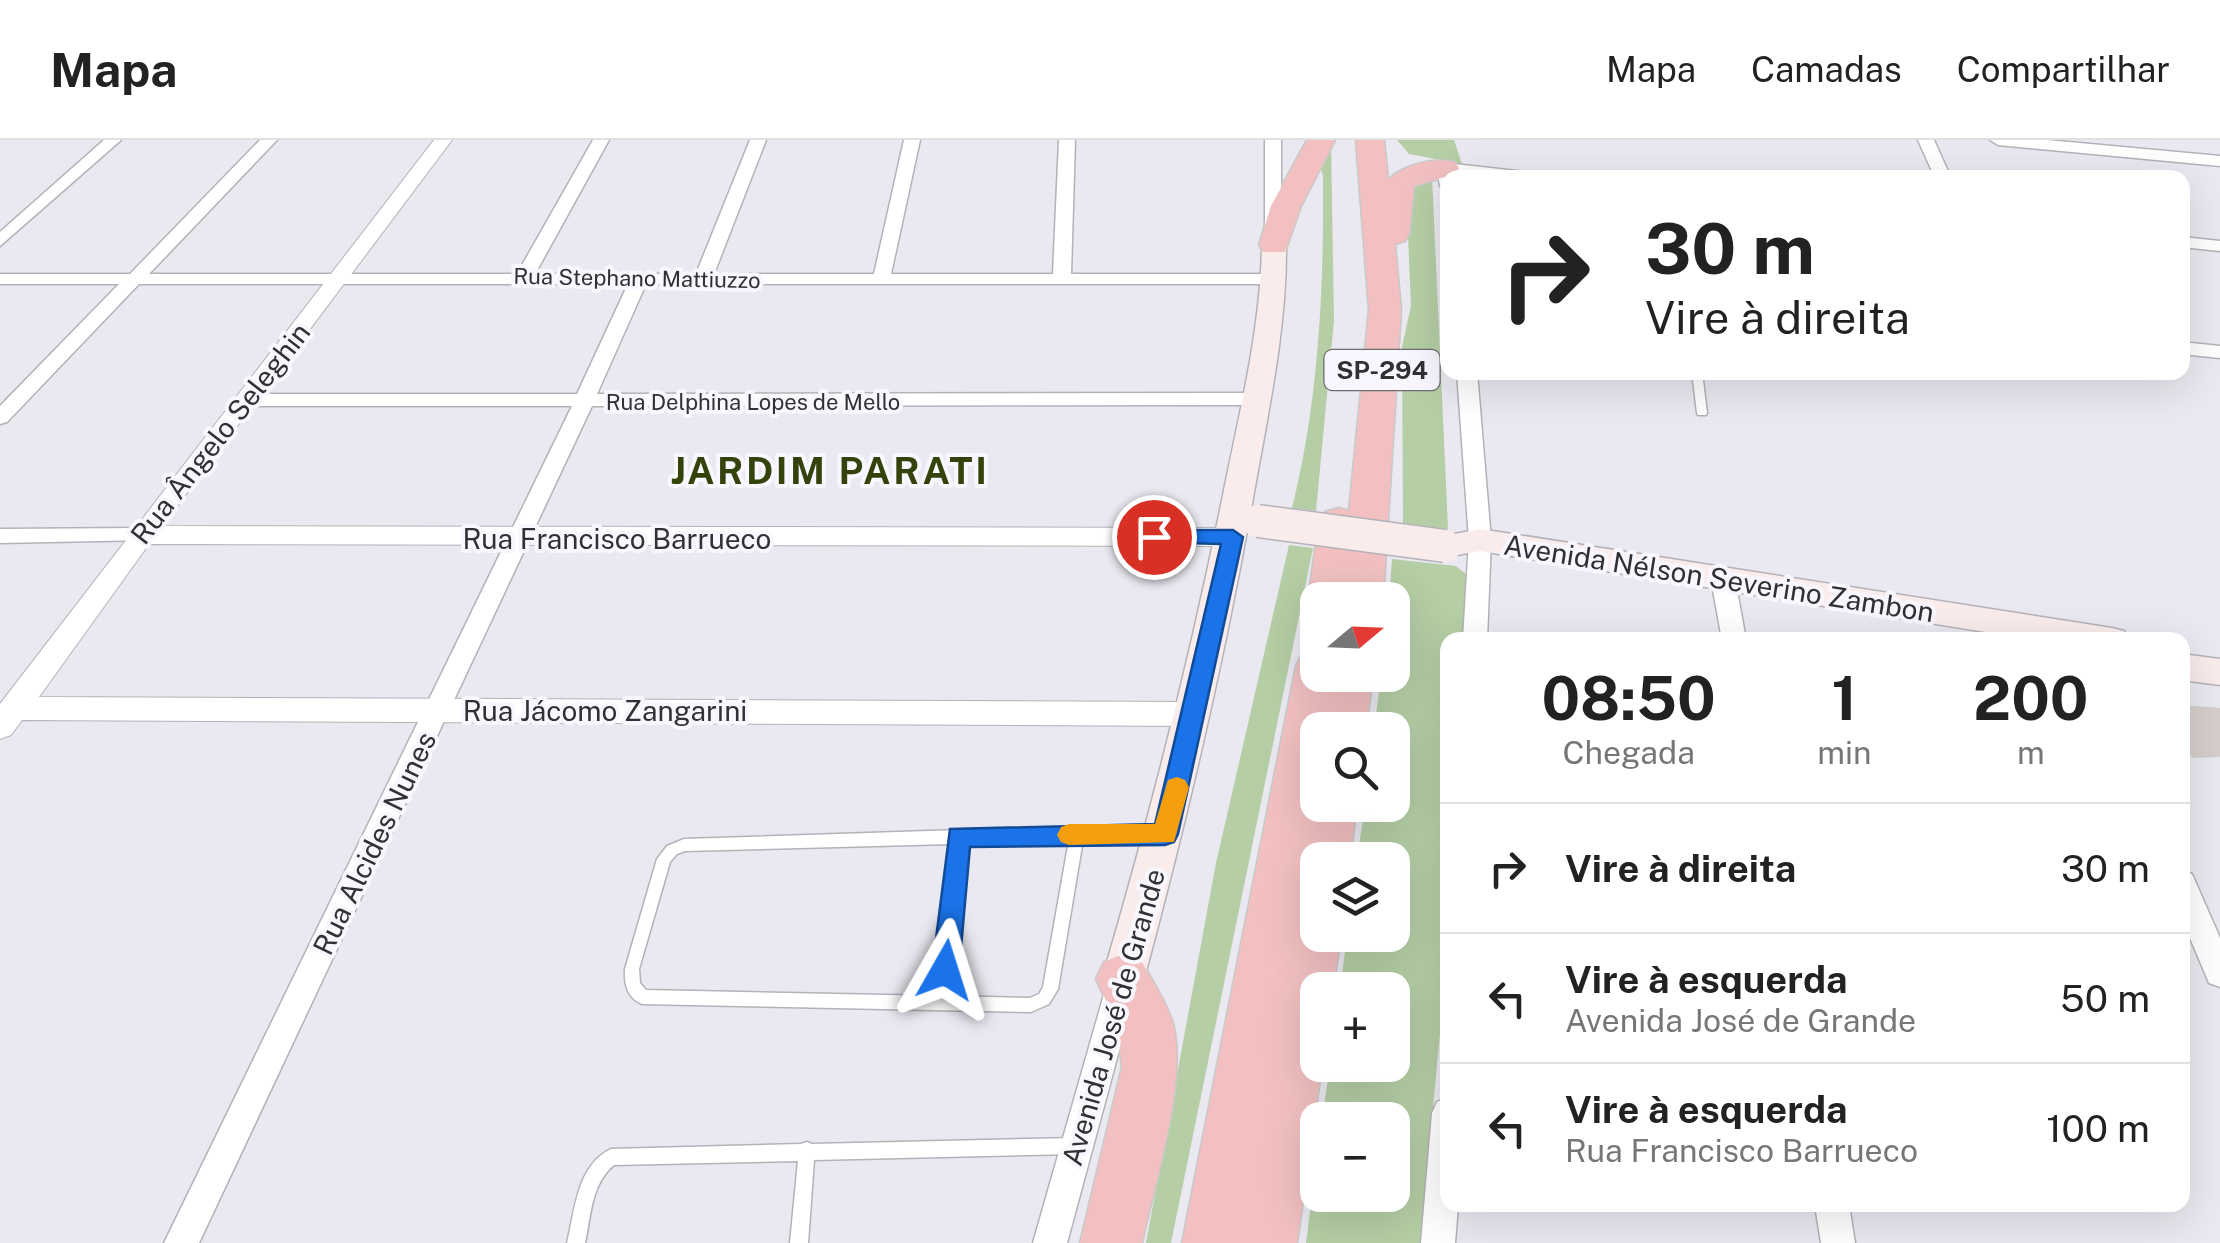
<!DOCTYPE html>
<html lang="pt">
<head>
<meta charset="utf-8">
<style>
  body { margin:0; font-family:"Public Sans",sans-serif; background:#f2f2f2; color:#222; height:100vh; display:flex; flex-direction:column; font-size:38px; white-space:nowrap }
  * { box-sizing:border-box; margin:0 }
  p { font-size:32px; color:#767676 }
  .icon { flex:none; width:55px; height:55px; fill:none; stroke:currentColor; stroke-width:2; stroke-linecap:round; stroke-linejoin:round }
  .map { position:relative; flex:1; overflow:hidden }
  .details { position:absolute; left:1440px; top:492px; width:750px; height:580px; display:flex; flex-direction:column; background:#fff; border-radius:20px; box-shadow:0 10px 40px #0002 }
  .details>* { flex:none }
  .hud { position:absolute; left:1440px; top:30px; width:750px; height:210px; border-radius:20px; box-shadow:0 10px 40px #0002; background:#fff; color:#222; overflow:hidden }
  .needle { width:65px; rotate:71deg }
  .tools { position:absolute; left:1300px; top:442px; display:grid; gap:20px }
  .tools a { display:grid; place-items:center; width:110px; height:110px; border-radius:20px; background:#fff; box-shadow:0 10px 40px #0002; font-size:50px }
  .pin { position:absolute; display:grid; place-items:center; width:85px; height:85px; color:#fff; margin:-42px; border:5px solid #fff; border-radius:50%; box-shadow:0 2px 10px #0007 }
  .me { position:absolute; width:110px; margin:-55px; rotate:6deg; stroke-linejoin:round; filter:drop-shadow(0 0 8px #0008) }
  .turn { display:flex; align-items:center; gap:35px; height:210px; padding:0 40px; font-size:45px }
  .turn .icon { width:130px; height:130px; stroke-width:2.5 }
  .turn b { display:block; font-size:70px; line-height:85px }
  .eta { display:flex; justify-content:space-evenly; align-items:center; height:170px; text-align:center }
  .eta b { font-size:60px; font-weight:700; line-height:70px }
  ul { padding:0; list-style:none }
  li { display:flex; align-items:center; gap:30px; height:130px; padding:0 40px; border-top:2px solid #e0e0e0 }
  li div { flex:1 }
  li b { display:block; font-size:38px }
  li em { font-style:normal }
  header { display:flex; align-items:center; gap:60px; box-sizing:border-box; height:140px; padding:0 50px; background:#fff; border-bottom:2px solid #e0e0e0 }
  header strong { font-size:48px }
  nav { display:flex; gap:55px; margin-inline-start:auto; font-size:35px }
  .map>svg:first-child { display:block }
  .green { fill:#b5cea5 }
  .building { fill:#d6ceca }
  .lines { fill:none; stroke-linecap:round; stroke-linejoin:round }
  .service-casing { stroke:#b3b2b9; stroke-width:3 }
  .minor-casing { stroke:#b3b2b9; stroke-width:3 }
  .tertiary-casing { stroke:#b3b2b9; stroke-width:2 }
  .secondary-casing { stroke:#b3b2b9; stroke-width:3 }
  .motorway-casing { stroke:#c9c9ca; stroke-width:3 }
  .service { fill:#fff; fill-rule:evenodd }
  .minor { fill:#fff; fill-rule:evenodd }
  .tertiary { fill:#fff; fill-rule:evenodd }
  .secondary { fill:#fbecec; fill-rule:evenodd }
  .motorway { fill:#f2c0c1; fill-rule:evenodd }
  .secondary-bridge-casing { stroke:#b3b2b9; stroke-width:35; stroke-linecap:butt }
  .secondary-bridge { stroke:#fbecec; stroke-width:32 }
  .route { fill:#1a73e8; stroke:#114b97; stroke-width:2.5 }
  .slow { fill:#f59e0b }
  .labels { text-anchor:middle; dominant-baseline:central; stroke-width:8; stroke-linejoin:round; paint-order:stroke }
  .far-street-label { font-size:22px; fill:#313134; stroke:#f8f6fe }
  .shield { fill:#f8f6fe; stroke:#6d6c71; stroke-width:2.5 }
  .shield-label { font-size:25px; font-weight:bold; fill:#313134 }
  .street-label { font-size:28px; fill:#313134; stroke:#f8f6fe }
  .district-label { font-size:38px; font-weight:bold; letter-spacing:2.5px; fill:#33430b; stroke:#f8f6fe }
</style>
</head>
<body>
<header>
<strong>Mapa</strong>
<nav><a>Mapa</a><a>Camadas</a><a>Compartilhar</a></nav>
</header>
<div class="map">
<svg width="2220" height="1103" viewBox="0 0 2220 1103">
  <rect width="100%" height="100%" fill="#eae9f1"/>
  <path class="green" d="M1397,0H1454L1462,24L1409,14Z
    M1331,2L1334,181L1316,371L1292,368C1319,260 1324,147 1323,36L1319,22Z
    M1432,35L1448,389L1403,383L1402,207L1411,166L1406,50Z
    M1289,405L1313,408L1171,1103H1146L1216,723Z
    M1392,419L1456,426L1471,438L1467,500H1448V810L1420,1103H1306L1317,1016L1318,1055H1392V980H1322L1330,925H1392V850H1340L1347,795H1392V720H1357L1365,665H1392V590H1374L1381,535H1392V460H1389Z"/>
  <path class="building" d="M2182,565L2220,568V617L2193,618L2182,609Z"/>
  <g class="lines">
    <g class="service-casing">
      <path id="service" d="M1692,232H1702L1707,273L1706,275H1698L1697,273Z
        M1130,687L1163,690L1165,694L1163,698L1158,700H1083L1058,849L1049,864L1031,872L642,864C627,858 624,844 625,829L657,719L667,706L684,699L959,690ZM1069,700L1043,847L1039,854L1030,858L950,856L965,703ZM951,704L935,856L646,850L640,843L639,829L670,722L677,714L685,711Z
        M1076,998L1082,1000L1084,1006L1082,1012L1076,1014L814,1020L808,1103H790L798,1021L614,1025C591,1044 591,1076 585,1103H567C575,1070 577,1025 611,1009L801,1004L807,1002L812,1004Z"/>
    </g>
    <g class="minor-casing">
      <path id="minor" d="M104,0H121L0,106V92Z
        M260,0H277L149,134H517L593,0H609L535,134H696L750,0H766L714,134H874L904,0H920L891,134H1053L1059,0H1075L1071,134H1274L1283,139L1274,144H646L597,254L1257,253L1267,259L1257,265L592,266L199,1103H164L572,266H248L238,260L248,254H577L628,144H139L7,282L0,284V266L119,144H0V134H130Z
        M1265,0H1281V95L1273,100L1265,95Z
        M1918,0H1934L1951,38H1935Z
        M1990,0H2047L2220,16V26L1998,5Z
        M1445,23L1536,33L1544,38L1454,34L1455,38H1448V51L1440,46L1437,28Z
        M2182,97L2220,101V111L2182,107Z
        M2182,202L2220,206V218L2182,214Z
        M1457,232H1477L1491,400L1487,500H1463L1469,400Z
        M141,388L149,390L152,395L149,400L0,403V389Z
        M1723,431L1735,439L1746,500H1722L1711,439Z
        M2182,731L2192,734L2220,798V847L2209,843L2182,779Z
        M1122,830L1133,834L1137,844L1067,1103H1033L1107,844L1111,834Z
        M1448,957V1065H1458L1455,1103H1421L1432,973L1437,962Z
        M1815,1065H1849L1855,1103H1821Z"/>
    </g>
    <g class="tertiary-casing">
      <path id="tertiary" d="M434,0H452L162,386L1233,388L1242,391L1246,397L1242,403L1233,406L149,404L39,557L1194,562L1205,566L1209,574L1205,582L1194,586L22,580L11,595L0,599V564Z"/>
    </g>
    <g class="secondary-casing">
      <path id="secondary" d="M1274,98L1286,105C1287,185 1269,268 1255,347C1226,513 1188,676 1144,839L1138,853L1123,858L1108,853L1102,839C1150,676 1192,512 1225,345C1241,267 1261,185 1262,105Z
        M1480,389L2112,488L2124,491L2129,500H2036L1480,411L1445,417L1434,414L1429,406L1434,398Z
        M2182,514L2220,519V545L2182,540Z"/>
    </g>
    <g class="motorway-casing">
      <path id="motorway" d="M1307,0H1335L1301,66L1285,112H1263L1259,105L1271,66Z
        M1356,0H1384L1388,40C1403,25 1434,17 1455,22L1459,28L1455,34L1414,46L1409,95L1405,101L1395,104L1401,170L1383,460H1318V471L1308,460L1319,381L1325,372L1339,368L1349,371L1369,170Z
        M1318,510V535H1373L1366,590H1318V665H1357L1350,720H1318V739L1306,732L1302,756L1318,750V795H1341L1333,850H1318V925H1322L1297,1103H1182L1296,526L1302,514Z
        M1123,814L1142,822C1152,841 1167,862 1173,884C1188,940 1154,1044 1142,1103H1080L1122,927L1117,885L1096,839L1104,822Z"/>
    </g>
    <use href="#service" class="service"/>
    <use href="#minor" class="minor"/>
    <use href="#tertiary" class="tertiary"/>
    <use href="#secondary" class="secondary"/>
    <use href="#motorway" class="motorway"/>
    <g class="secondary-bridge-casing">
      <path id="secondary-bridge" d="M1258,381L1445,406"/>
    </g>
    <use href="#secondary-bridge" class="secondary-bridge"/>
  </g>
  <path class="route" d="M1154,390H1233L1243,397L1178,694L1174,702L1165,705L970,707L959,830L955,838L945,842L936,838L932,830L950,689L1155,684L1221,404L1147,402V392Z"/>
  <path class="slow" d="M1177,637L1185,640L1189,647L1174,702L1069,705L1061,702L1057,695L1061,687L1069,684H1155L1168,640Z"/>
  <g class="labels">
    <g class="far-street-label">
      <text transform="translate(637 138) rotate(1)">Rua Stephano Mattiuzzo</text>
      <text x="753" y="262">Rua Delphina Lopes de Mello</text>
    </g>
    <rect class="shield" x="1324.5" y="210" width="115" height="40" rx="8"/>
    <g class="shield-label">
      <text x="1382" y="230">SP-294</text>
    </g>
    <g class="street-label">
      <text transform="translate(220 293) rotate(-52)">Rua Ângelo Seleghin</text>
      <text x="617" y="398">Rua Francisco Barrueco</text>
      <text transform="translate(1719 438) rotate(9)">Avenida Nélson Severino Zambon</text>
      <text x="605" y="570">Rua Jácomo Zangarini</text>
      <text transform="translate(374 703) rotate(-64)">Rua Alcides Nunes</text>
      <text transform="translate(1113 877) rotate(-74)">Avenida José de Grande</text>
    </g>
    <g class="district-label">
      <text x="830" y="330">JARDIM PARATI</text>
    </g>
  </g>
</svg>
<div class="tools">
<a><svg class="needle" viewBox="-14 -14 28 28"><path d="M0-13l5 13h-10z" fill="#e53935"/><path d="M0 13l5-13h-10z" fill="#767676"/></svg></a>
<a><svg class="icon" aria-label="search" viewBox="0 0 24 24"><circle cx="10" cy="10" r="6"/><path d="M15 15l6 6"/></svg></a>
<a><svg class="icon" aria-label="layers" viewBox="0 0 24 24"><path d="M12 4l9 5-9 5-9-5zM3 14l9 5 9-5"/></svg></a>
<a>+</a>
<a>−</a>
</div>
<div class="pin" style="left:1154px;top:397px;background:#d93025"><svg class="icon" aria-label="arrive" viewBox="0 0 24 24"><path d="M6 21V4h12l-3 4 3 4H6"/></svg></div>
<svg class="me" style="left:945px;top:830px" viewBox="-20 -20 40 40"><path d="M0-17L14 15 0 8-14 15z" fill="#1a73e8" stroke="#fff" stroke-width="4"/></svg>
<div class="hud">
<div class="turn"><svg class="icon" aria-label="right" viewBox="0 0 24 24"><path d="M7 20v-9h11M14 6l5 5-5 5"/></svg><div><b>30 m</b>Vire à direita</div></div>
</div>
<section class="details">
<div class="eta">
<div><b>08:50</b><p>Chegada</p></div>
<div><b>1</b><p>min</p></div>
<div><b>200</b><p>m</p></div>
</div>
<ul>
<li><svg class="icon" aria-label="right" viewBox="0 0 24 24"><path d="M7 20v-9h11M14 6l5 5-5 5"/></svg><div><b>Vire à direita</b></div><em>30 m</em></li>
<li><svg class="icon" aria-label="left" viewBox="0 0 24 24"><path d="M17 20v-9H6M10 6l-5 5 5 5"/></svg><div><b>Vire à esquerda</b><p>Avenida José de Grande</p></div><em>50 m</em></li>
<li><svg class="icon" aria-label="left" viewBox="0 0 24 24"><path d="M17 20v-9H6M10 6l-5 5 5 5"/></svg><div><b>Vire à esquerda</b><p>Rua Francisco Barrueco</p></div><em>100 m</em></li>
</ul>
</section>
</div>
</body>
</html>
